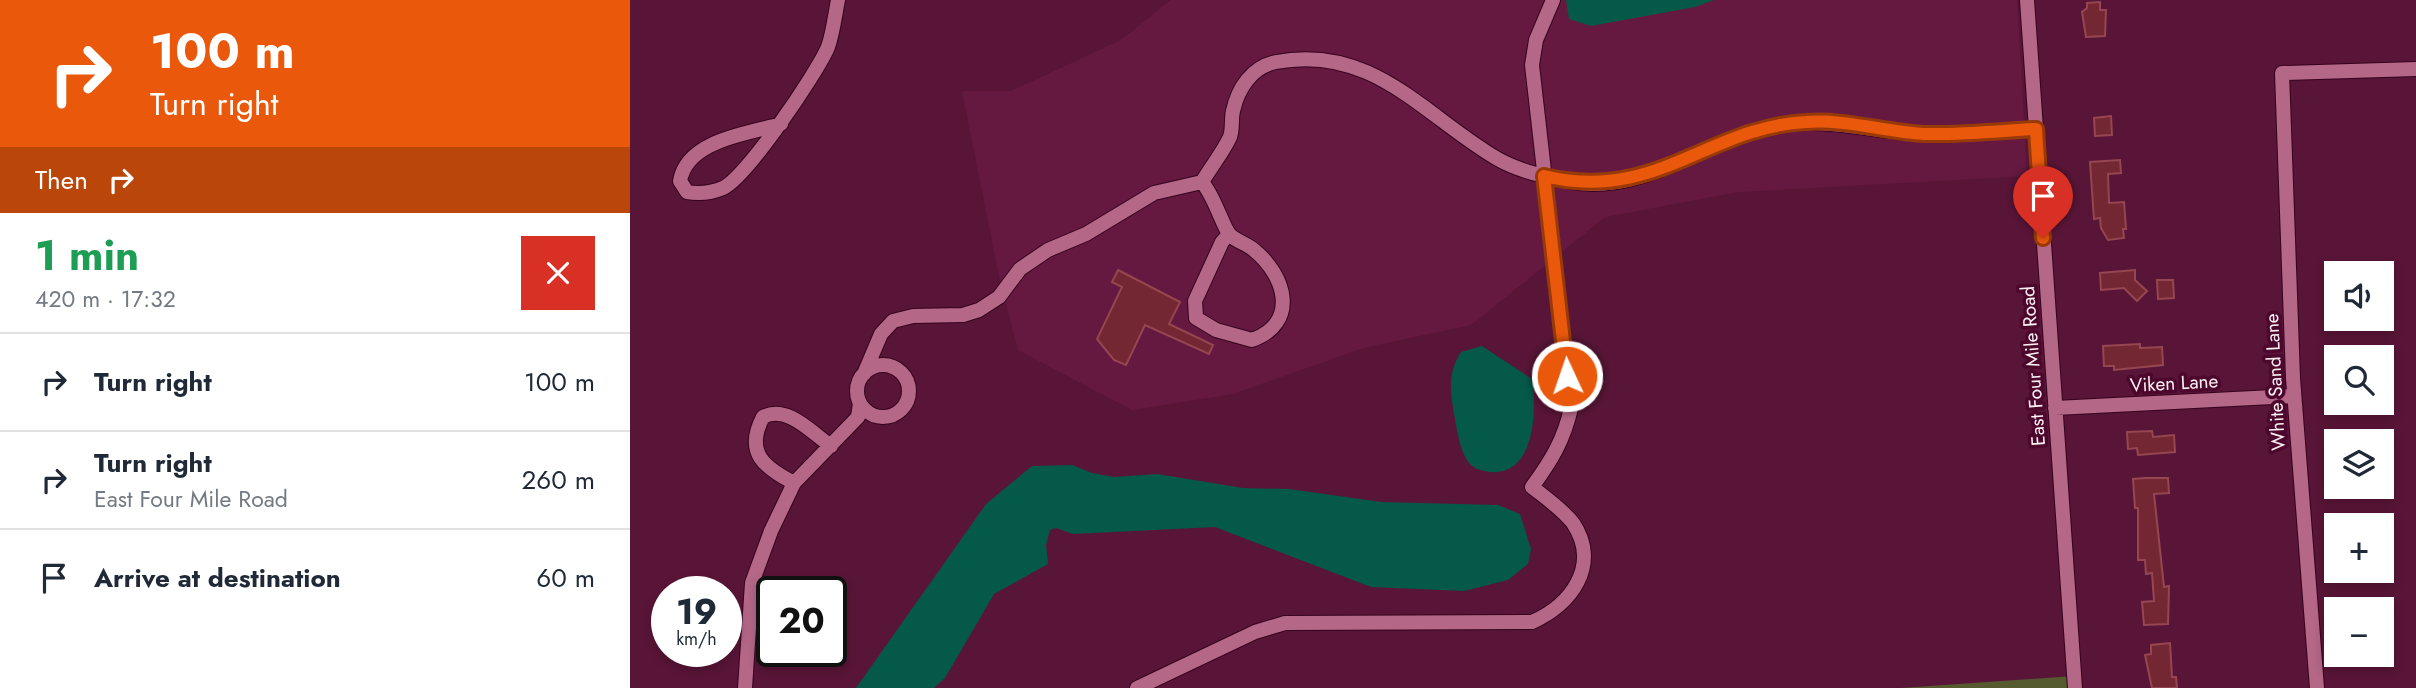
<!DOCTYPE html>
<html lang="en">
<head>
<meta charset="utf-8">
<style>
  body { margin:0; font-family:Jost,sans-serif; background:#f2f2f3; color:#1f2937; height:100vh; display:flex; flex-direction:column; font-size:26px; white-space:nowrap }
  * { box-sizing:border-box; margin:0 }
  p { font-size:23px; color:#747a83 }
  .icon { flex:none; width:38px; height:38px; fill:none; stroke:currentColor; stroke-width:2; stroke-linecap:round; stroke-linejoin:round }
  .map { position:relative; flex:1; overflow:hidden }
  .sheet { display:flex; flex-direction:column; background:#fff; width:630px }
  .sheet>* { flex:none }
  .top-card { background:#ea580c; color:#fff; overflow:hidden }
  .controls { position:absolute; left:1694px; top:261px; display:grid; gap:14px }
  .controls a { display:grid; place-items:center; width:70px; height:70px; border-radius:0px; background:#fff; box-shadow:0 4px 10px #0003; font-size:35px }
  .speed { position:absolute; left:21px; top:576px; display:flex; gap:14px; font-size:35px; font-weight:700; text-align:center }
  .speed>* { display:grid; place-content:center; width:91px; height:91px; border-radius:50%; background:#fff; box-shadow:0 4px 10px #0003; line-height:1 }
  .speed small { font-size:18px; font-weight:400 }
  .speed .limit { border:4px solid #111; border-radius:10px; background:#fff; color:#111 }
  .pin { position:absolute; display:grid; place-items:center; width:60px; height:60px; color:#fff; margin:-72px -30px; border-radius:50% 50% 50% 0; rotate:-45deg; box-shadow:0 0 7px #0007 }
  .pin .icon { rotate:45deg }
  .me { position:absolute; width:77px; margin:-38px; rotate:357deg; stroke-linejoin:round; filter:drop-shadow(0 0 5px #0008) }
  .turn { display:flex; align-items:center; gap:24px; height:147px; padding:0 35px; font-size:32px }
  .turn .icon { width:91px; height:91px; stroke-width:2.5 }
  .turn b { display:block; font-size:49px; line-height:60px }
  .then { display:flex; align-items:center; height:66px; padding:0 35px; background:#0003; gap:14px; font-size:26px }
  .round { display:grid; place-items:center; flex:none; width:74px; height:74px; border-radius:0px; background:#f2f2f3 }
  .headline { display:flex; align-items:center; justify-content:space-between; height:119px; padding:0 35px }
  h1 { font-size:42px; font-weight:700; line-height:52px; color:#1e9e55 }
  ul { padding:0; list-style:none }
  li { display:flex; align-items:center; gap:21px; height:98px; padding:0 35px; border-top:2px solid #e0e1e3 }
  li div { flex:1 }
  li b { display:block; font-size:26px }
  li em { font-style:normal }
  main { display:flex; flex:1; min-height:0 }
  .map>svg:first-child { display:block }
  .built { fill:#661940 }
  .green { fill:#555a2f }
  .water { fill:#045948 }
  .building { fill:#722733; stroke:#954650; stroke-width:2 }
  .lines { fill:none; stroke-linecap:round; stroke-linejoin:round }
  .minor-casing { stroke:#36031e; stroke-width:16 }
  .minor { stroke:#b46787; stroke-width:14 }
  .route-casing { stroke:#983908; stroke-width:18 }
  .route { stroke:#ea580c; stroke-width:12 }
  .labels { text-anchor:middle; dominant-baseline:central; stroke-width:7; stroke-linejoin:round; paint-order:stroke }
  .street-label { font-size:19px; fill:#faf0f4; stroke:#4d072d }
</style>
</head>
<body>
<main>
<section class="sheet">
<div class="top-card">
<div class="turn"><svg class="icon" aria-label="right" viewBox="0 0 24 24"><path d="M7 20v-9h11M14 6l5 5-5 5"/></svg><div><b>100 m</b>Turn right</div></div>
<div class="then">Then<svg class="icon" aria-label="right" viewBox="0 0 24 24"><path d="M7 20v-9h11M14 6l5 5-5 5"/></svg></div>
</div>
<div class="headline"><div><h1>1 min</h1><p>420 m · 17:32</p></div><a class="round" style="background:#d93025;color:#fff"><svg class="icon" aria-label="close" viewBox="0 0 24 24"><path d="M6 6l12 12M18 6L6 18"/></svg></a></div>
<ul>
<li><svg class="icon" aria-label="right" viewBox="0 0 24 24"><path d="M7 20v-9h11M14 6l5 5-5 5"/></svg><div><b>Turn right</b></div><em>100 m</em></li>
<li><svg class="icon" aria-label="right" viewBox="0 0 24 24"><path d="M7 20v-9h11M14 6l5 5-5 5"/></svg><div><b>Turn right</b><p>East Four Mile Road</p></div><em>260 m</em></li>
<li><svg class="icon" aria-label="arrive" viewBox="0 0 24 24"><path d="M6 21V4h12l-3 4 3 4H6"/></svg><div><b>Arrive at destination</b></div><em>60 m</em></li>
</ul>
</section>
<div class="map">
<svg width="1786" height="688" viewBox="0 0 1786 688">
  <rect width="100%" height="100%" fill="#591537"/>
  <path class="built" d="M541,0H1387L1397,176L1108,192L975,217L841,325L733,348L603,394L502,410L388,350L369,276L332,91H381L491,40Z"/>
  <path class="green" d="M1444,676L1445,688H1271Z"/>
  <path class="water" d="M936,0H1084L1065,7L961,26L939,19Z
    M852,346L902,379C907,411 905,476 860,472C851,471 841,468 837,460C829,447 827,429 824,414C820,390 818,372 831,352Z
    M442,465L462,473L484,477L527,474L613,488L659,489L751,502L868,505L890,514L901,549L898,564L878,580L834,591L741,587L585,527L443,534L426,528L420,530L416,545L418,564L364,594L315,678L304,688H226L356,504L402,466Z"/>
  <path class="building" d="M1470,2V10H1476L1475,36L1456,37L1452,12L1457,8V3Z
    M1481,116L1482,135L1465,136L1464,118Z
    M1490,160L1491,173L1478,174L1479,203L1494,202L1496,229H1493L1494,238L1478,240L1471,228L1470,218L1464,219L1460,162Z
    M488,270L550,302L539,324L583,345L579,354L515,325L496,365L484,360L467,339L492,287L482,282Z
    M1505,270V280L1517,291L1507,301L1494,288L1471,290L1470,273Z
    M1527,280H1543L1544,298L1528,299Z
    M1510,344V348L1532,347L1533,365L1484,370V366H1474L1473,346Z
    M1522,431L1523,437L1544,435L1545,452L1508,455L1507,448L1498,449L1497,432Z
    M1515,478H1538L1539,493L1524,494L1534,587L1539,586L1538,624L1514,625L1512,602L1524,601L1522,573L1516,574L1515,560H1508V508H1505L1503,479Z
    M1540,643L1542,677H1546L1547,688H1522L1515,655L1521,654V645Z"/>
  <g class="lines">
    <g class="minor-casing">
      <path id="minor" d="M1397,0L1445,688
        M151,124C117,134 57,140 50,181L57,192C69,194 81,193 93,188C116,178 187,73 198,47C203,33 205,15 208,0
        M572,182C585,197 593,228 600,235C606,241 617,244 624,250C656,276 669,323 622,340L586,330L566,318L565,301L592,242L599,234
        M227 391a26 26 0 1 1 52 0a26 26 0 1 1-52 0Z
        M234,374L251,334L263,321L283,316L333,315L349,310L369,297L390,269L418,250L456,234L524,193L572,182C581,167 593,152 600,137C603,129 601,119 603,111C608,88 622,67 646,62C742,44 792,114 866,158C888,171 916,177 941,182C1007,194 1067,149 1127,130C1184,113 1237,132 1295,134C1332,135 1369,131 1406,129
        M1425,408L1664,396
        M164,483C135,468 114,453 133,417C157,404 182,433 201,446
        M115,688L122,583L141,531L164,483L228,417L230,403
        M507,688L625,632L655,623L902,622C941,605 971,565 943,523C932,509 916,498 902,487C921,461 934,440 941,408L902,65L906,40L923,0
        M1687,688L1663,378L1652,73L1786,69"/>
    </g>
    <use href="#minor" class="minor"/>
  </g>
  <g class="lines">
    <g class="route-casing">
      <path id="route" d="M937,376L914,176C1026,203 1077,127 1176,122C1216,119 1255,132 1294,134C1331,135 1369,131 1406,129L1413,238"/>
    </g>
    <use href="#route" class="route"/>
  </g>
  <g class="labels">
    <g class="street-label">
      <text transform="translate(1403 366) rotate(-94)">East Four Mile Road</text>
      <text transform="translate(1645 382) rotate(-93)">White Sand Lane</text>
      <text transform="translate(1544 383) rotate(-3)">Viken Lane</text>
    </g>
  </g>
</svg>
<div class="controls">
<a><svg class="icon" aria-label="sound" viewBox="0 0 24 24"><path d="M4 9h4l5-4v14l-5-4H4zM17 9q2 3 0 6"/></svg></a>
<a><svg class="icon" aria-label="search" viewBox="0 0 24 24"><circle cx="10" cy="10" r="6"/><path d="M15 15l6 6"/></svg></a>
<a><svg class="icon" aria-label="layers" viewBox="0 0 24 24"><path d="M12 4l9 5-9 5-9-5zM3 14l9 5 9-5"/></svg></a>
<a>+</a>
<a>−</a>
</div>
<div class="speed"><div>19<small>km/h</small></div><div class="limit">20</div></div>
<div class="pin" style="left:1413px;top:238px;background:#d93025"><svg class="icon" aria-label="arrive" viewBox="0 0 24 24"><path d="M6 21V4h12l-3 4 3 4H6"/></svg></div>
<svg class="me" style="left:937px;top:376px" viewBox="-20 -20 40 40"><circle r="17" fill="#ea580c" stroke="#fff" stroke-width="3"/><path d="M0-11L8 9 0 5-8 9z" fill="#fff"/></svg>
</div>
</main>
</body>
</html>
